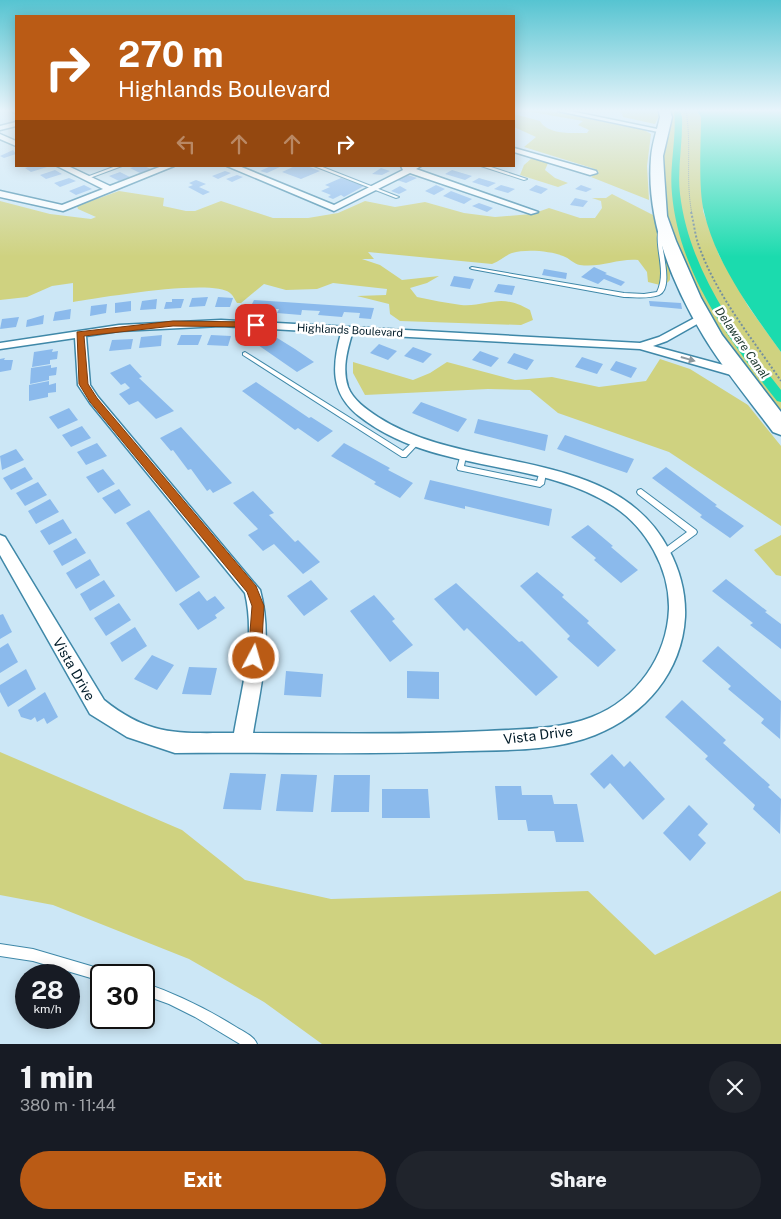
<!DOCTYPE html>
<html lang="en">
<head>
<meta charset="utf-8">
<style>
  body { margin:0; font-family:"Public Sans",sans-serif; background:#20242c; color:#f1f3f6; height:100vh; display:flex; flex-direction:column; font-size:19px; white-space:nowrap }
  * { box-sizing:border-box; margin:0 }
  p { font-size:16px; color:#9ea1a6 }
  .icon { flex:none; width:28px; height:28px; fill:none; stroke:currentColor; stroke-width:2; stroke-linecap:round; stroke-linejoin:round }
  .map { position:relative; height:1044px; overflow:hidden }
  .sheet { display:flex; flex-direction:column; background:#171b24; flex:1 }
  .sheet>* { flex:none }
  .hud { position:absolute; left:15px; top:15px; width:500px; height:152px; border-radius:0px; box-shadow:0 2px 12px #0003; background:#ba5b15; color:#fff; overflow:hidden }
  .speed { position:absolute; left:15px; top:964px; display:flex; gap:10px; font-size:25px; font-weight:700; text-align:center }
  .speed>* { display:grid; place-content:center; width:65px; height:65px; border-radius:50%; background:#171b24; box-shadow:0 2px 12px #0003; line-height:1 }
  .speed small { font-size:12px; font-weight:400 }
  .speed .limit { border:2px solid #111; border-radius:8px; background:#fff; color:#111 }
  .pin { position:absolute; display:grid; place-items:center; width:42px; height:42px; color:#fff; margin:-21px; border-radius:10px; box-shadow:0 2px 8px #0006 }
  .me { position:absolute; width:55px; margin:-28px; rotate:6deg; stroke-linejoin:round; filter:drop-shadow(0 0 4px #0008) }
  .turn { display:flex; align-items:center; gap:18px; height:105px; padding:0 20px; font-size:22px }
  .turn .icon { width:65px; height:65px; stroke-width:2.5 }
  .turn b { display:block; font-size:35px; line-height:42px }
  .lanes { display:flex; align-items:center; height:48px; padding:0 20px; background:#0003; justify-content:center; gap:25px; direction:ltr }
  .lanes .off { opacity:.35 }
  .round { display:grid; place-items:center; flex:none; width:52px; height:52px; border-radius:26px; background:#20242c }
  .overview { display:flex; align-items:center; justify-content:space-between; height:85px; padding:0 20px }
  h1 { font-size:30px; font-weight:800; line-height:38px }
  .cta { display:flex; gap:10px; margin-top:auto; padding:10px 20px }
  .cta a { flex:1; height:58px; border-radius:30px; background:#ba5b15; color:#fff; font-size:20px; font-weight:800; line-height:58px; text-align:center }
  .cta a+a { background:#20242c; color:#f1f3f6 }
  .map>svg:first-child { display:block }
  .green { fill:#cfd280 }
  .water { fill:#1bdbae }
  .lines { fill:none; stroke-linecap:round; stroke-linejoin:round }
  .canal { fill:#1bdbae; fill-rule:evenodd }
  .building { fill:#8bbaec }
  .service-casing { stroke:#3f88a8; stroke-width:2 }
  .minor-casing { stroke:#3f88a8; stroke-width:3 }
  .trunk-casing { stroke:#3f88a8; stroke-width:3 }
  .path-far1 { stroke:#75909e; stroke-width:1; stroke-dasharray:1 1; stroke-linecap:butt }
  .path { stroke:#75909e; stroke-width:2; stroke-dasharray:2 2; stroke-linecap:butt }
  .service { fill:#fff; fill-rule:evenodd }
  .minor { fill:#fff; fill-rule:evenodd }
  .trunk { fill:#fff; fill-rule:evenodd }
  .oneway { fill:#8c989e }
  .route { fill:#ba5b15; stroke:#793b0e }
  .labels { text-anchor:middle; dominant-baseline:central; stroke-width:5; stroke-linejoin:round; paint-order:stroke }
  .far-street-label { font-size:11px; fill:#001b28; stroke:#fff }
  .far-water-label { font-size:12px; font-style:italic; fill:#213c33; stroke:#fff }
  .street-label { font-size:14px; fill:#001b28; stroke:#fff }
</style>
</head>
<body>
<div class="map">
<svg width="781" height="1044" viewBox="0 0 781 1044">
  <rect width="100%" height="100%" fill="#cce7f6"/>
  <path class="green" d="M526,111H550L644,130L651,134L647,166L649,200L591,177L599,172L592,168L524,147L536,137L514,127V114L540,121C548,135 573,133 587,133L589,130L578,125L583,121Z
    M621,111H660L661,112L655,124L623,117Z
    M670,111H697L701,117L703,211L719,255L748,306L781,352V415L732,356L692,284L666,214L663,157Z
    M532,158L548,163L545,170L555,178L568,183L558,187L520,175L524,165Z
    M119,191L164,198L163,206L186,211H195L221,201L273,218H308L338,213L365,201L395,207L425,202L464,213L495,217L532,214L549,208L580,218H595L602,208L601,201L592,198H606L612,194L653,215L670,273V280L664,286L648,282L647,272L638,260C619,258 600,268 580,265C574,264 569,258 563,256C550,251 526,249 512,253C506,255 500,261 492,264L368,252L374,259H362L380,265L402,280L439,276L427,283L410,288L417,297C432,300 446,303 461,305C489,307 499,292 530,310L533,320L521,325L400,321L390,314L389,304L357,296L386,295L387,289L333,283L317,289L286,290L264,284L241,303H237C235,300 233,295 230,293C213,278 99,298 73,302V283L52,286L27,297L0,300V201L50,214L91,219L96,217L78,209L77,206Z
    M660,359L690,369L748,405L781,446V526L669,452L558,413L530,390L488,389L365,395L353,373V362L413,380L430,373L447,362L515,380L552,377L599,387L646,381Z
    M781,535V576L776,575L754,550Z
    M0,752L182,830L245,880L331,899L588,891L655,955L781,891V1044H322L264,1002L189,959L53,905L0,895Z"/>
  <path class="water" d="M697,111H781V352C751,310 716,264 704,212C698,188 701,143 701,117Z"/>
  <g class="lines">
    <path class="canal" d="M674,111H680L682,117C683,143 677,169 680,194C689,269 735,332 781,390V402L777,401C729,340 679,273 672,194C669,166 677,138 674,111Z"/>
  </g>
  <path class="building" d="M13,150L16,154L4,158L0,156Z
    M31,166H47V167L31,172L25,168Z
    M136,166H144L151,169L140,173L130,168Z
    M271,166H282L267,173L260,171Z
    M295,166H307L320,171L301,179L282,172Z
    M381,168L390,171L382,175L372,174Z
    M55,170L62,174L46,179L40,175Z
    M452,170L472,176L465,180L445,174Z
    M225,171L231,173L218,179L212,176Z
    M120,172L130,177L119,181L109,176Z
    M237,175L243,177L232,182L226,179Z
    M408,175L417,178L406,183L397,180Z
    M69,178L76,181L60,187L54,183Z
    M341,178L364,186L344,197L341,195L333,199L328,197L331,195L321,191L330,187L325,185Z
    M479,178L496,183L488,187L472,182Z
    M196,180L206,184L199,187L210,192L203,195L188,187L193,185L189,183Z
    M84,185L92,189L76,195L69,191Z
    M436,185L445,189L434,195L425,191Z
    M501,185L515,189L508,193L494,189Z
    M536,185L548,189L541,194L529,190Z
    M581,185L592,189L586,192L575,189Z
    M400,186L407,190L399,194L391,191Z
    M451,191L472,199L464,204L443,196Z
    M575,198L588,201L583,207L570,205Z
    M479,203L493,208L487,212L472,206Z
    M594,267L607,273L605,274L625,282L621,286L604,279L598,284L581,277Z
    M544,269L567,273L566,279L542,275Z
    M454,276L474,279L470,289L450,286Z
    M498,284L515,286L512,295L494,292Z
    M208,297L205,306L189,307L192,298Z
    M218,297L233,298L230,307H215Z
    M157,299L156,309L140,310L142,301Z
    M172,299H184L181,308L164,309L166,302H172Z
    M254,300L374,308L371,319L359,318L360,313L344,312L342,317L318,315L320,311L302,310L301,315L277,313L279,309H273L271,313L248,312Z
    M131,301V311L115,313V303Z
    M649,301L681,303L682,309L650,306Z
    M107,304L106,313L90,316L91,306Z
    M71,309L70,319L53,321L55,312Z
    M44,315L43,324L26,327L27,320Z
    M19,317L16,327L0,329L2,319Z
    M162,335L161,346L139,348L141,337Z
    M181,335H202L198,345H177Z
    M211,335L231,336L228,346L207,345Z
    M274,336L295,349L314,362L297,372L258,345Z
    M133,339L131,349L109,351L112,340Z
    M379,344L397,351L388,360L370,353Z
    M413,347L432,354L423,363L404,356Z
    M53,349L52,352L58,351L57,359L50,360V364L32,367L34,352Z
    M480,351L499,358L491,367L472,360Z
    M514,353L534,360L527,370L507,363Z
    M582,357L603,364L597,374L575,367Z
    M5,358L4,360H13L11,370L0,372V359Z
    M616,361L637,368L631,378L610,370Z
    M130,364L142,377L139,378L174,411L156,419L138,401L129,405L119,394L130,388L125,383L121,385L110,373Z
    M51,365V368L57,367L56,375L49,376V380L30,384L31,368Z
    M49,381V385L56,383V392L48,393V397L29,401V385Z
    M256,382L309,418L311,417L333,431L318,442L298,428L295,430L242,391Z
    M421,402L467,419L458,432L412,413Z
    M69,408L78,420L58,429L49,417Z
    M478,419L548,435L545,451L474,433Z
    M82,426L91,438L71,447L62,435Z
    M181,427L232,483L213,493L210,489L207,491L191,469L188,470L173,450L171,451L160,438Z
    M565,435L634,459L627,473L557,449Z
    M97,443L107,456L86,465L77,452Z
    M344,443L390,468L388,470L413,483L400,498L374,484L376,482L331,456Z
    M16,449L24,460L2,470L0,456Z
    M25,467L33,479L11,490L3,478Z
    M666,467L717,505L715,506L744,526L730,538L700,517L702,515L652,478Z
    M103,469L115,484L98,493L86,477Z
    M430,480L552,509L549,526L465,506V509L424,499Z
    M38,482L47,495L25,506L16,493Z
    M119,489L131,505L115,514L102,498Z
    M253,491L274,513L269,515L295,542L298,540L320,562L303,574L274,544L263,551L248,535L258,529L233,503Z
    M50,499L59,512L36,524L28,511Z
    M149,510L200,577L176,592L126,523Z
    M63,519L72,533L49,545L40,531Z
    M588,525L613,546L611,547L638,570L621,583L594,560L596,558L571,537Z
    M76,538L86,553L62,566L53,551Z
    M90,559L100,575L76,589L66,573Z
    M537,572L564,595L562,597L589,621L587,623L616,650L598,667L567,639L570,636L520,586Z
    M726,579L767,611L765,612L781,624V649L750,625L753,623L712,591Z
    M104,580L115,596L90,611L80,594Z
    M311,580L328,599L304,616L287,596Z
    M456,583L519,642L522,641L558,677L536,696L467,628L464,631L434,599Z
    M199,591L207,601L215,596L225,608L215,615L217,618L198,630L179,604Z
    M374,595L395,619L392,621L413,645L390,662L350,611Z
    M119,603L131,620L106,636L94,618Z
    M3,614L12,632L0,639V615Z
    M135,627L147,646L122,662L110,643Z
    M8,643L18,662L0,673V648Z
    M718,646L781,701L780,739L761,723L764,719L728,689L731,686L702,661Z
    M152,655L174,665L157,690L134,679Z
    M189,667L217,668L211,695L182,694Z
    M26,669L36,689L8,707L0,692V685Z
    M286,671L323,674L321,697L284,695Z
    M407,671L439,672V699L407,698Z
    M45,692L58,717L47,724L44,718L37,722L35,717L31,720L21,717L18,710Z
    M682,700L726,740L723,743L770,785L768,787L781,799L780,834L753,809L755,805L705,759L708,756L665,717Z
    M612,754L624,767L630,761L665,799L643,820L610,783L604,789L590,774Z
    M230,773L266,774L261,810L223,809Z
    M281,774L317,775L313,812L276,811Z
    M334,775H370L369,812H331Z
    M495,786H521L522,795H552L554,804H577L584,842H556L554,831H528L526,820H498Z
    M382,789H428L430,818H382Z
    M689,805L708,824L698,835L706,843L690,861L663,833Z"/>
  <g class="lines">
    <g class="service-casing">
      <path id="service" d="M116,166H122L87,179L84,178Z
        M314,166H320L399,197L396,198Z
        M481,166H488L527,179L524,180Z
        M660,223L664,224C663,231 662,236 662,243C663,255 673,289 659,295C648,299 635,297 624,297L472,269L470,268L472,267L624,293L644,294L657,292C668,269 652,246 660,223Z
        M245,352L403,451L415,440H419L420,442L406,457H402L243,355V353Z
        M461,454H465L466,456L464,466L537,481L540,471H544L546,473L544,484L540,487L458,470L457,468Z
        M641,489L696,530L697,532L696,534L666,556L663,557L660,556L659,554L660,552L687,532L638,494L637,492L638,490Z
        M0,944L33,949L101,969L105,971L107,975H101V981L33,961L0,956Z
        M144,983C177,994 207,1009 236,1027C244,1032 254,1036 257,1044H240L195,1017L169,1004L144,995Z"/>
    </g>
    <g class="minor-casing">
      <path id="minor" d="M12,111H16V113L13,112Z
        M558,111H570L667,131L663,133Z
        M16,122V126L0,130V126Z
        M0,134L16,141V146L0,139Z
        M514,148L596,171L597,173L590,175L514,152Z
        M57,166H68L110,186L162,166H174L63,211L0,197V191L62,205L103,189Z
        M227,166H239L334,205L403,170L401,166H421L416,169L538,212L531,214L410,173L334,211Z
        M702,314L707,317L706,319L667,341L653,346L742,370L744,373L742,376L738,377L640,349L352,334C347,351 342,369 348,387C353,400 366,409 378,417C468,475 615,445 669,550C680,571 686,593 685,617C682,672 645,715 595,735C555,751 509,750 467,751C370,755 272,752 175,753L127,737L90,714L0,555V535L5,537L104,700C150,737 179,733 234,733C242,687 256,639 245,593L90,403L78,385L75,338L0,349V343L119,325L221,320L640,343L659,337ZM221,326L341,333C332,366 330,393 359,416C434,475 537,457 613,506C646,527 670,569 669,609C667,657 637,699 592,717C559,730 521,729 487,731C409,735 331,733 253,733C261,685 273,638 260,590L98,397L90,385L86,336L119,331Z"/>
    </g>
    <g class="trunk-casing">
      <path id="trunk" d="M659,111H670L672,117L663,156L664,173L667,216L676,241L701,298L722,335L781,412V435L773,432C750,401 724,370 704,337C672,284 646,220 651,158C652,144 657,130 660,117Z"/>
    </g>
    <path class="path-far1" d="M686,111C692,145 685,179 692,214"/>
    <path class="path" d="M691,212C694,223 695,236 699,246C716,295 752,338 781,381"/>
    <use href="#service" class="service"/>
    <use href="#minor" class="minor"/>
    <use href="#trunk" class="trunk"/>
  </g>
  <defs><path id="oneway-solid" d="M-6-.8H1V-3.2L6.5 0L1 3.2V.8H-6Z" transform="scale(1.25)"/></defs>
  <use class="oneway" href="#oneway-solid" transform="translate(688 359) rotate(16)"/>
  <linearGradient id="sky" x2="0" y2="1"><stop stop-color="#56c4d1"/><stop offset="0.43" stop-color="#e8f4fb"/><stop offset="1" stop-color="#e8f4fb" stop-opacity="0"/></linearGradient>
  <rect width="781" height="257" fill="url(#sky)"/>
  <path class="route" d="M173,321L256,322L260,325L256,327L173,326L84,336L88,384L97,398L256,586L264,606L261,658L259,663L254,664L250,663L248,658L252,606L247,592L90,402L79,384L77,332Z"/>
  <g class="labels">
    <g class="far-street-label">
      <text transform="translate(350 330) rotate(3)">Highlands Boulevard</text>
    </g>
    <g class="far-water-label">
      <text transform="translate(742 343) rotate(55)">Delaware Canal</text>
    </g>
    <g class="street-label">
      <text transform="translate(74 669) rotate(60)">Vista Drive</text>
      <text transform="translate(538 735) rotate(-7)">Vista Drive</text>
    </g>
  </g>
</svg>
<div class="speed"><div>28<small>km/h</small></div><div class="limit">30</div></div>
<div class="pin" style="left:256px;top:325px;background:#d93025"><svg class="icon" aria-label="arrive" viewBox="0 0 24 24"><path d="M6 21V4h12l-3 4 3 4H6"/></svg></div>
<svg class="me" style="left:254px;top:658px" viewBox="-20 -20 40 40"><circle r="17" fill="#ba5b15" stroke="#fff" stroke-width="3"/><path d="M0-11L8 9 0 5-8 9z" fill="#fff"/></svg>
<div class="hud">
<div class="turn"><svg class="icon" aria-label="right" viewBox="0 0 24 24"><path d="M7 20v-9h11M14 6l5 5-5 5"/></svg><div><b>270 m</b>Highlands Boulevard</div></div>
<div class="lanes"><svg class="icon off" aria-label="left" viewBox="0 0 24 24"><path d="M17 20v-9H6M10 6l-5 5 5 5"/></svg><svg class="icon off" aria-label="ahead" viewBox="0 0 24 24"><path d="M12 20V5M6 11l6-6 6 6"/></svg><svg class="icon off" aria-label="ahead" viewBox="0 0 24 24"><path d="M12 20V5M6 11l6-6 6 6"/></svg><svg class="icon" aria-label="right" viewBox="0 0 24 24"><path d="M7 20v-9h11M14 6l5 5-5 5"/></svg></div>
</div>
</div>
<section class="sheet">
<div class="overview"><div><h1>1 min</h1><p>380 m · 11:44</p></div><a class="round"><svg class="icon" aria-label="close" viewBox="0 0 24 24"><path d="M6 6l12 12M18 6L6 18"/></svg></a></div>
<div class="cta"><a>Exit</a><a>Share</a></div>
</section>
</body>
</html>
